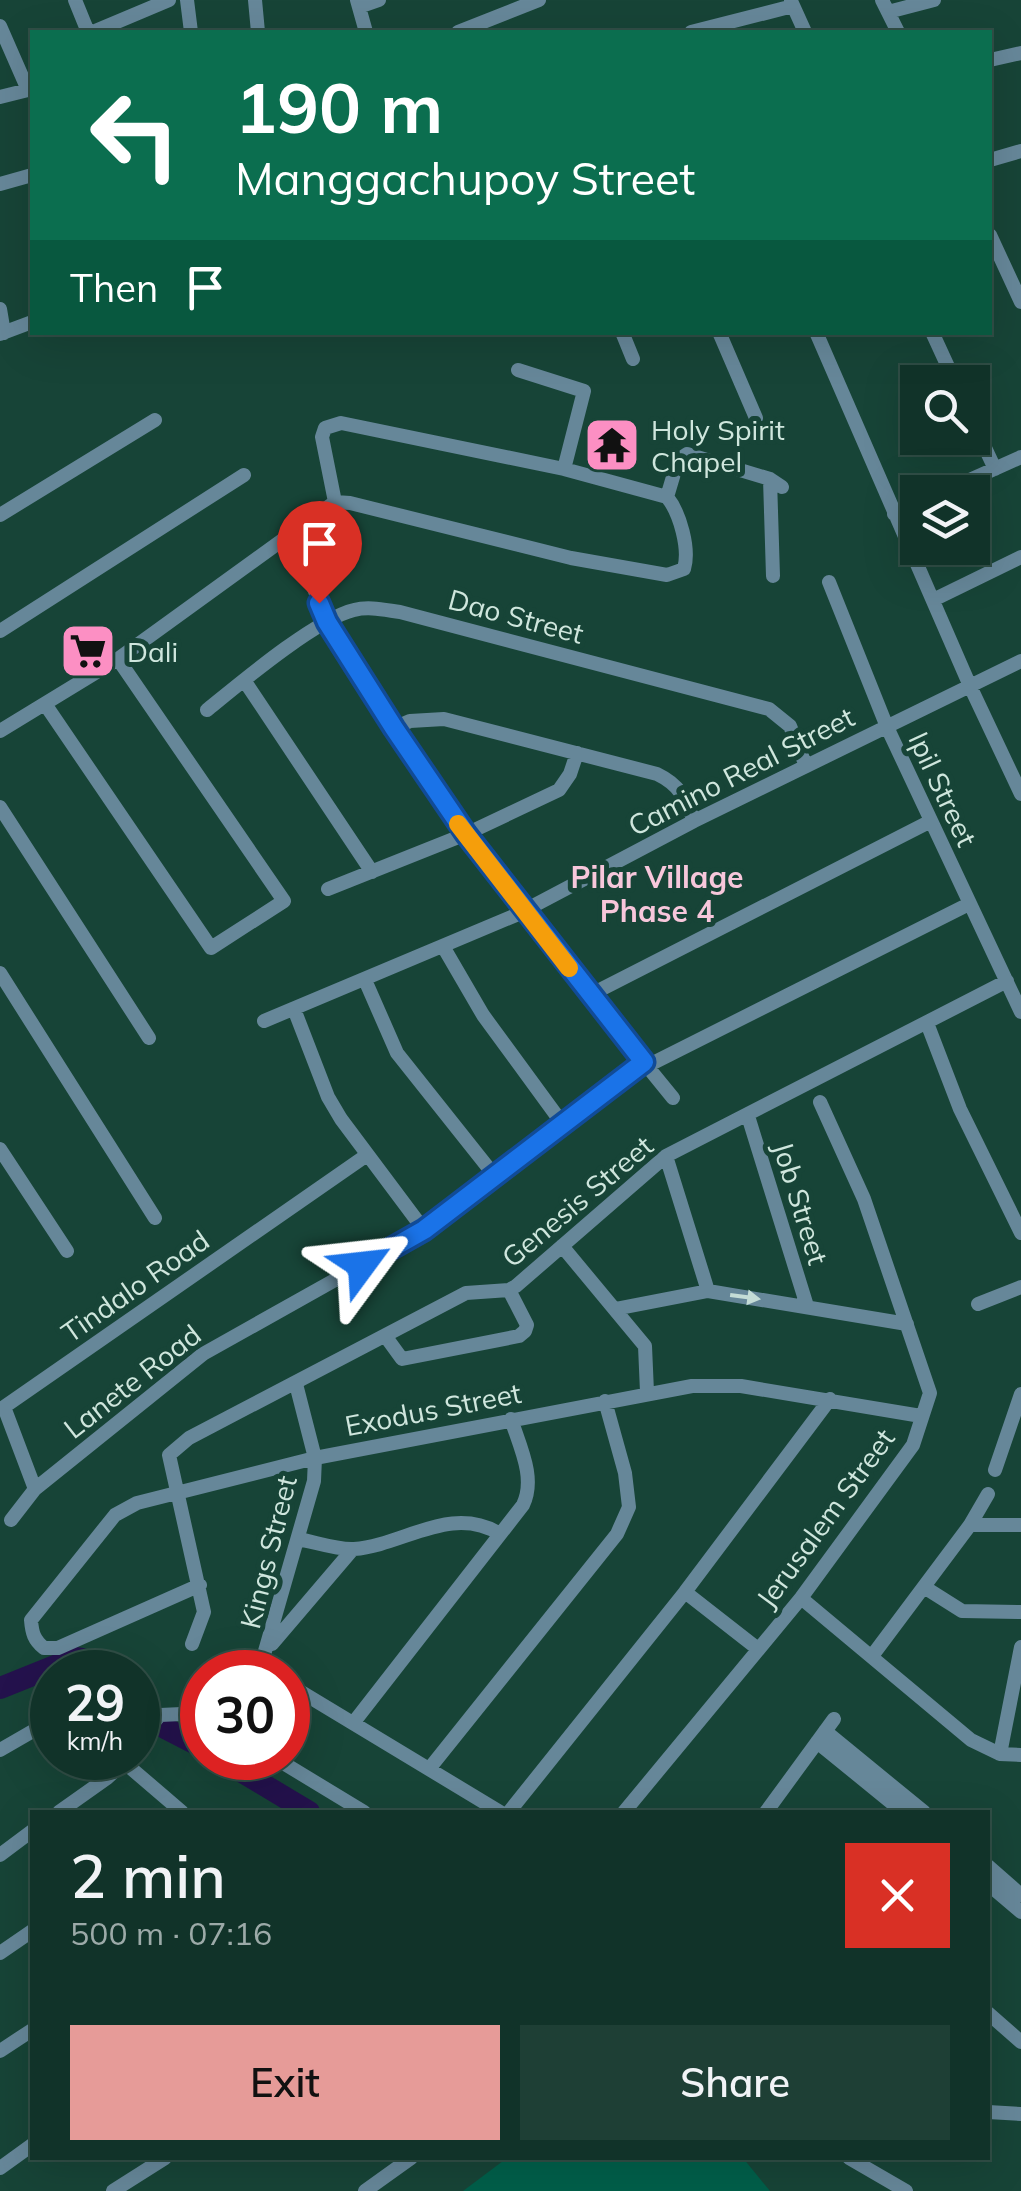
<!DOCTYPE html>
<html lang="en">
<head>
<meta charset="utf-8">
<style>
  body { margin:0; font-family:Mulish,sans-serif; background:#1e3f35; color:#f1f3f6; height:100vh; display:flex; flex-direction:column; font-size:38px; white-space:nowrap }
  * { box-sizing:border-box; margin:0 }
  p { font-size:32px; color:#9caaa8 }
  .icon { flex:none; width:55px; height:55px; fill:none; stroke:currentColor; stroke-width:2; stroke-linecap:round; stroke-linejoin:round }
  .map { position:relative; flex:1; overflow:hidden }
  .sheet { position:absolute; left:30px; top:1810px; width:960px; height:350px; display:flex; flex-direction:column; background:#113329; border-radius:0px; box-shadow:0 10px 40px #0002,0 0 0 2px #304e46 }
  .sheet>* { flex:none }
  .guide { position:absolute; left:30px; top:30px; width:962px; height:305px; border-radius:0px; box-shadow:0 10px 40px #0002,0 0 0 2px #304e46; background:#0b6e4f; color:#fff; overflow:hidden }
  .controls { position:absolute; left:900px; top:365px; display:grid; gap:20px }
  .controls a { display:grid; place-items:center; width:90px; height:90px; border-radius:0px; background:#113329; box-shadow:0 10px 40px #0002,0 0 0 2px #304e46; font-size:50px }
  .speed { position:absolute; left:30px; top:1650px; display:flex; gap:20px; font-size:50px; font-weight:700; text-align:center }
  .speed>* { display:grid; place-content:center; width:130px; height:130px; border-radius:50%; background:#113329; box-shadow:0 10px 40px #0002,0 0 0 2px #304e46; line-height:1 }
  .speed small { font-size:25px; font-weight:400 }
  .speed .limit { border:15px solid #d22; background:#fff; color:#111 }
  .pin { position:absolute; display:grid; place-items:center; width:85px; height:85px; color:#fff; margin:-102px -42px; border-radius:50% 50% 50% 0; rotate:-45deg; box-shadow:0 0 10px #0007 }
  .pin .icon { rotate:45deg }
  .me { position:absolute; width:110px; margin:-55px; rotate:60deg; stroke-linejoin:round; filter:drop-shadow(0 0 8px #0008) }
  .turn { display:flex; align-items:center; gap:35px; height:210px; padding:0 40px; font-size:45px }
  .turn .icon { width:130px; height:130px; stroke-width:2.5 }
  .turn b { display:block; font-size:70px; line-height:85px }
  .then { display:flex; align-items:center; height:95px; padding:0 40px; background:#0003; gap:20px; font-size:38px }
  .round { display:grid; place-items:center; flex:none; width:105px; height:105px; border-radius:0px; background:#1e3f35 }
  .overview { display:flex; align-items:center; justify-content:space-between; height:170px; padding:0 40px }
  h1 { font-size:60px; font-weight:600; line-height:75px }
  .button { display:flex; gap:20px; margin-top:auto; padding:20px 40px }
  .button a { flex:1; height:115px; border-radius:0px; background:#e69b98; color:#111; font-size:40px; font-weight:600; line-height:115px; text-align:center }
  .button a+a { background:#1e3f35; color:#f1f3f6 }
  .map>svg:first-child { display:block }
  .green { fill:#005f4a }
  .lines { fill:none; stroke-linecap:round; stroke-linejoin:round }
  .river { stroke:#24124d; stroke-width:22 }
  .minor { stroke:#668799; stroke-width:14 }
  .oneway { fill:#c4dcd6 }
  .route-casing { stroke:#114b97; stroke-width:25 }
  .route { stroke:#1a73e8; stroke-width:18 }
  .slow { stroke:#f59e0b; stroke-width:18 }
  .labels { text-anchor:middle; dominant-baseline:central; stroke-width:10; stroke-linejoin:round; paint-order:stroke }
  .poi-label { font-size:28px; fill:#cfe6dd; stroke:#174437; text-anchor:start }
  .street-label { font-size:28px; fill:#cfe6dd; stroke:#174437 }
  .neighbourhood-label { font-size:30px; font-weight:bold; fill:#f7c7db; stroke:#174437 }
</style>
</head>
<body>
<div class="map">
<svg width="1021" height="2191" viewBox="0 0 1021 2191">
  <rect width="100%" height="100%" fill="#174437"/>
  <path class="green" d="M507,2158H743L770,2191H463Z"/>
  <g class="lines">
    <path class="river" d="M0,1688L75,1658L82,1659L96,1672
      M165,1728L202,1747
      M219,1758L309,1812"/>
    <path class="minor" d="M75,0L88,32
      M187,0L191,32
      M255,0L258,32
      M357,0L366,32
      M882,0L898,32
      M791,1L805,32
      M359,7L379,0
      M888,12L934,0
      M0,26L28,90
      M93,32L169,0
      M458,32L539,0
      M691,32L793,6
      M990,60L1021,53
      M0,97L32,89
      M990,160L1021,151
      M0,184L32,175
      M990,235L1021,302
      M0,309L4,333
      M622,332L633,359
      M719,332L756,418
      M816,332L970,686L1021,794
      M932,332L955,382
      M0,334L32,322
      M518,370L584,391L564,469
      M972,420L995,469
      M770,479L773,576
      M943,492L1021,457
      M667,497L678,460L687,454L770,479L782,487
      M335,502L350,503L571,558L667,575L684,569C690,549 680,513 667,497
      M335,502L322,437L325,428L341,423L564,469L667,497
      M894,514L918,504
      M0,515L155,420
      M829,582L887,727L1021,1012
      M312,584C338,648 378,706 417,762C496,879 584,989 673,1098
      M933,600L1021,557
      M0,631L244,475
      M244,680L372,872
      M45,704L211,948L284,901L118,659
      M207,710C239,684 316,619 354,610C369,606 385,610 400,612L769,709L790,726L806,766
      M394,728L410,721L444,719L657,774C680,785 685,798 694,821
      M0,731L118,659L335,502
      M0,807L149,1038
      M328,889L466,834L559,790L570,774L577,753
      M444,948L483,1015L562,1123
      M0,973L155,1218
      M365,980L397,1053L494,1175
      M590,995L931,821
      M294,1009L328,1097L341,1119L424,1230
      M264,1021L516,915L694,821L1021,661
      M927,1023L960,1109L1021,1233
      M647,1066L969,904
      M748,1116L807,1306
      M0,1149L67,1251
      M666,1156L708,1291
      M562,1246L645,1346L647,1392
      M978,1304L1021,1287
      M615,1309L708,1291L907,1324
      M386,1337L402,1359L519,1336L525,1331L527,1325L509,1290
      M995,1470L1021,1394
      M35,1489L4,1407L367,1155
      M11,1520L35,1489L203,1354L424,1230L644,1062
      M970,1525H1021
      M298,1539C315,1542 337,1550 354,1549C404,1545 451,1504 500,1534
      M200,1585L58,1648H44C34,1640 32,1633 31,1620L115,1515L137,1503L315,1458L692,1386H741L921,1416
      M924,1587L962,1611L1021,1612
      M685,1592L758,1649
      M801,1598L971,1740L1000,1754L1021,1755
      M192,1644L204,1612L169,1455L189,1438L466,1293L509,1290L516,1286L666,1156L1007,981
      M272,1644L353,1549
      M872,1656L970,1525L988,1494
      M259,1672L314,1481L315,1458L296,1384
      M288,1684L500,1812
      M354,1722L523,1505C536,1478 520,1447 511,1419
      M825,1731L924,1812
      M138,1741L160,1715L182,1714L202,1723
      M817,1742L903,1812
      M0,1750L52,1720
      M1000,1754L1021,1647
      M119,1758L182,1812
      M275,1758L364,1812
      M429,1769L617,1534L629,1507L625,1473L605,1401
      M59,1812L107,1778L129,1758
      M509,1812L685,1592L830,1399
      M624,1812L801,1598L913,1445L930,1393L864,1199L820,1102
      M766,1812L834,1719
      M0,1855L32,1831
      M988,1866L1021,1895
      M988,1884L1021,1912
      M0,1953L32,1931
      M988,2013L1021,2042
      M0,2051L32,2030
      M988,2112L1021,2114
      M849,2158L906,2191
      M0,2168L32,2145
      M113,2191L165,2158
      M365,2191L411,2158"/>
  </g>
  <defs><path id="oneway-solid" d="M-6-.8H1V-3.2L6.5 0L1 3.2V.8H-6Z" transform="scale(2.5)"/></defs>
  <use class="oneway" href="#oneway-solid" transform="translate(745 1297) rotate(8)"/>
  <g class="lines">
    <g class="route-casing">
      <path id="route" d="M319,603L327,622L394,728L466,834L644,1062L424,1230L362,1265"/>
    </g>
    <use href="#route" class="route"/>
    <path class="slow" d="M458,824L569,968"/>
  </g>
  <defs>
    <g id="temple-square" transform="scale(2.875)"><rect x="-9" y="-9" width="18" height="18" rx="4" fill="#fc8fc3" stroke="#174437"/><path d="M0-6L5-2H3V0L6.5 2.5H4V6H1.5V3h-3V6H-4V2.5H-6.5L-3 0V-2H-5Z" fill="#111"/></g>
    <g id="supermarket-square" transform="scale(2.875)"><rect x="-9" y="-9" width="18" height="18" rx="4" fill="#fc8fc3" stroke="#174437"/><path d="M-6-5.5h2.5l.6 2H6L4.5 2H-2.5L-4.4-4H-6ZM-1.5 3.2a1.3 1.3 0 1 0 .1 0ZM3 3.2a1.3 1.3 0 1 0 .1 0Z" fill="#111"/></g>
  </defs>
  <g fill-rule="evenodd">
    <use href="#temple-square" x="612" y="445"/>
    <use href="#supermarket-square" x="88" y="651"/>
  </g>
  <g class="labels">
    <g class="poi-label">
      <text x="651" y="429">Holy Spirit<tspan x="651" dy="32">Chapel</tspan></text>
      <text x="127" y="651">Dali</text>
    </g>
    <g class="street-label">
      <text transform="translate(516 616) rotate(15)">Dao Street</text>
      <text transform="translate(741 771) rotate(-27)">Camino Real Street</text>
      <text transform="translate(943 789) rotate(65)">Ipil Street</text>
      <text transform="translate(577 1201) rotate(-40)">Genesis Street</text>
      <text transform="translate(801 1203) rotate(73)">Job Street</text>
      <text transform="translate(135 1286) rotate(-35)">Tindalo Road</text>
      <text transform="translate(132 1381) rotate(-38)">Lanete Road</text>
      <text transform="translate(433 1409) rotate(-11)">Exodus Street</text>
      <text transform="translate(825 1518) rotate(-54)">Jerusalem Street</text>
      <text transform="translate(268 1552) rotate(-76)">Kings Street</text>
    </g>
    <g class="neighbourhood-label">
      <text x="657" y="877">Pilar Village<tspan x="657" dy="34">Phase 4</tspan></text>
    </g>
  </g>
</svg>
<div class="controls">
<a><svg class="icon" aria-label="search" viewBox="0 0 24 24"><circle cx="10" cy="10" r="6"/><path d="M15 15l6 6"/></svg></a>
<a><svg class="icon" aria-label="layers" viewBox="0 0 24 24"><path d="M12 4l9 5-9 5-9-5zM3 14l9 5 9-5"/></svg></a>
</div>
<div class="speed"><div>29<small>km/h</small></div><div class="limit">30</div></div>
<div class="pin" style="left:319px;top:603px;background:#d93025"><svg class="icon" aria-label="arrive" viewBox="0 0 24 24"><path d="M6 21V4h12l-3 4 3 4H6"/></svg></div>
<svg class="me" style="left:362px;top:1265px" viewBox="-20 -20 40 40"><path d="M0-17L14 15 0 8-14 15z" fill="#1a73e8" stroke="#fff" stroke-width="4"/></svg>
<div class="guide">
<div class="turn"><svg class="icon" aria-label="left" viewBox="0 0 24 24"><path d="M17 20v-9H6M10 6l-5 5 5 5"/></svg><div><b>190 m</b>Manggachupoy Street</div></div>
<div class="then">Then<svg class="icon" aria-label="arrive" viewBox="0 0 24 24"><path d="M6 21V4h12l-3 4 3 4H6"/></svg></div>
</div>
<section class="sheet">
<div class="overview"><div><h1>2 min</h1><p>500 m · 07:16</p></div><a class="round" style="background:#d93025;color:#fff"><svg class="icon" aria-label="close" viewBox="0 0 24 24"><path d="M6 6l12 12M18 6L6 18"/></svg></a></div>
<div class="button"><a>Exit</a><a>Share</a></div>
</section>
</div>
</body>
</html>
